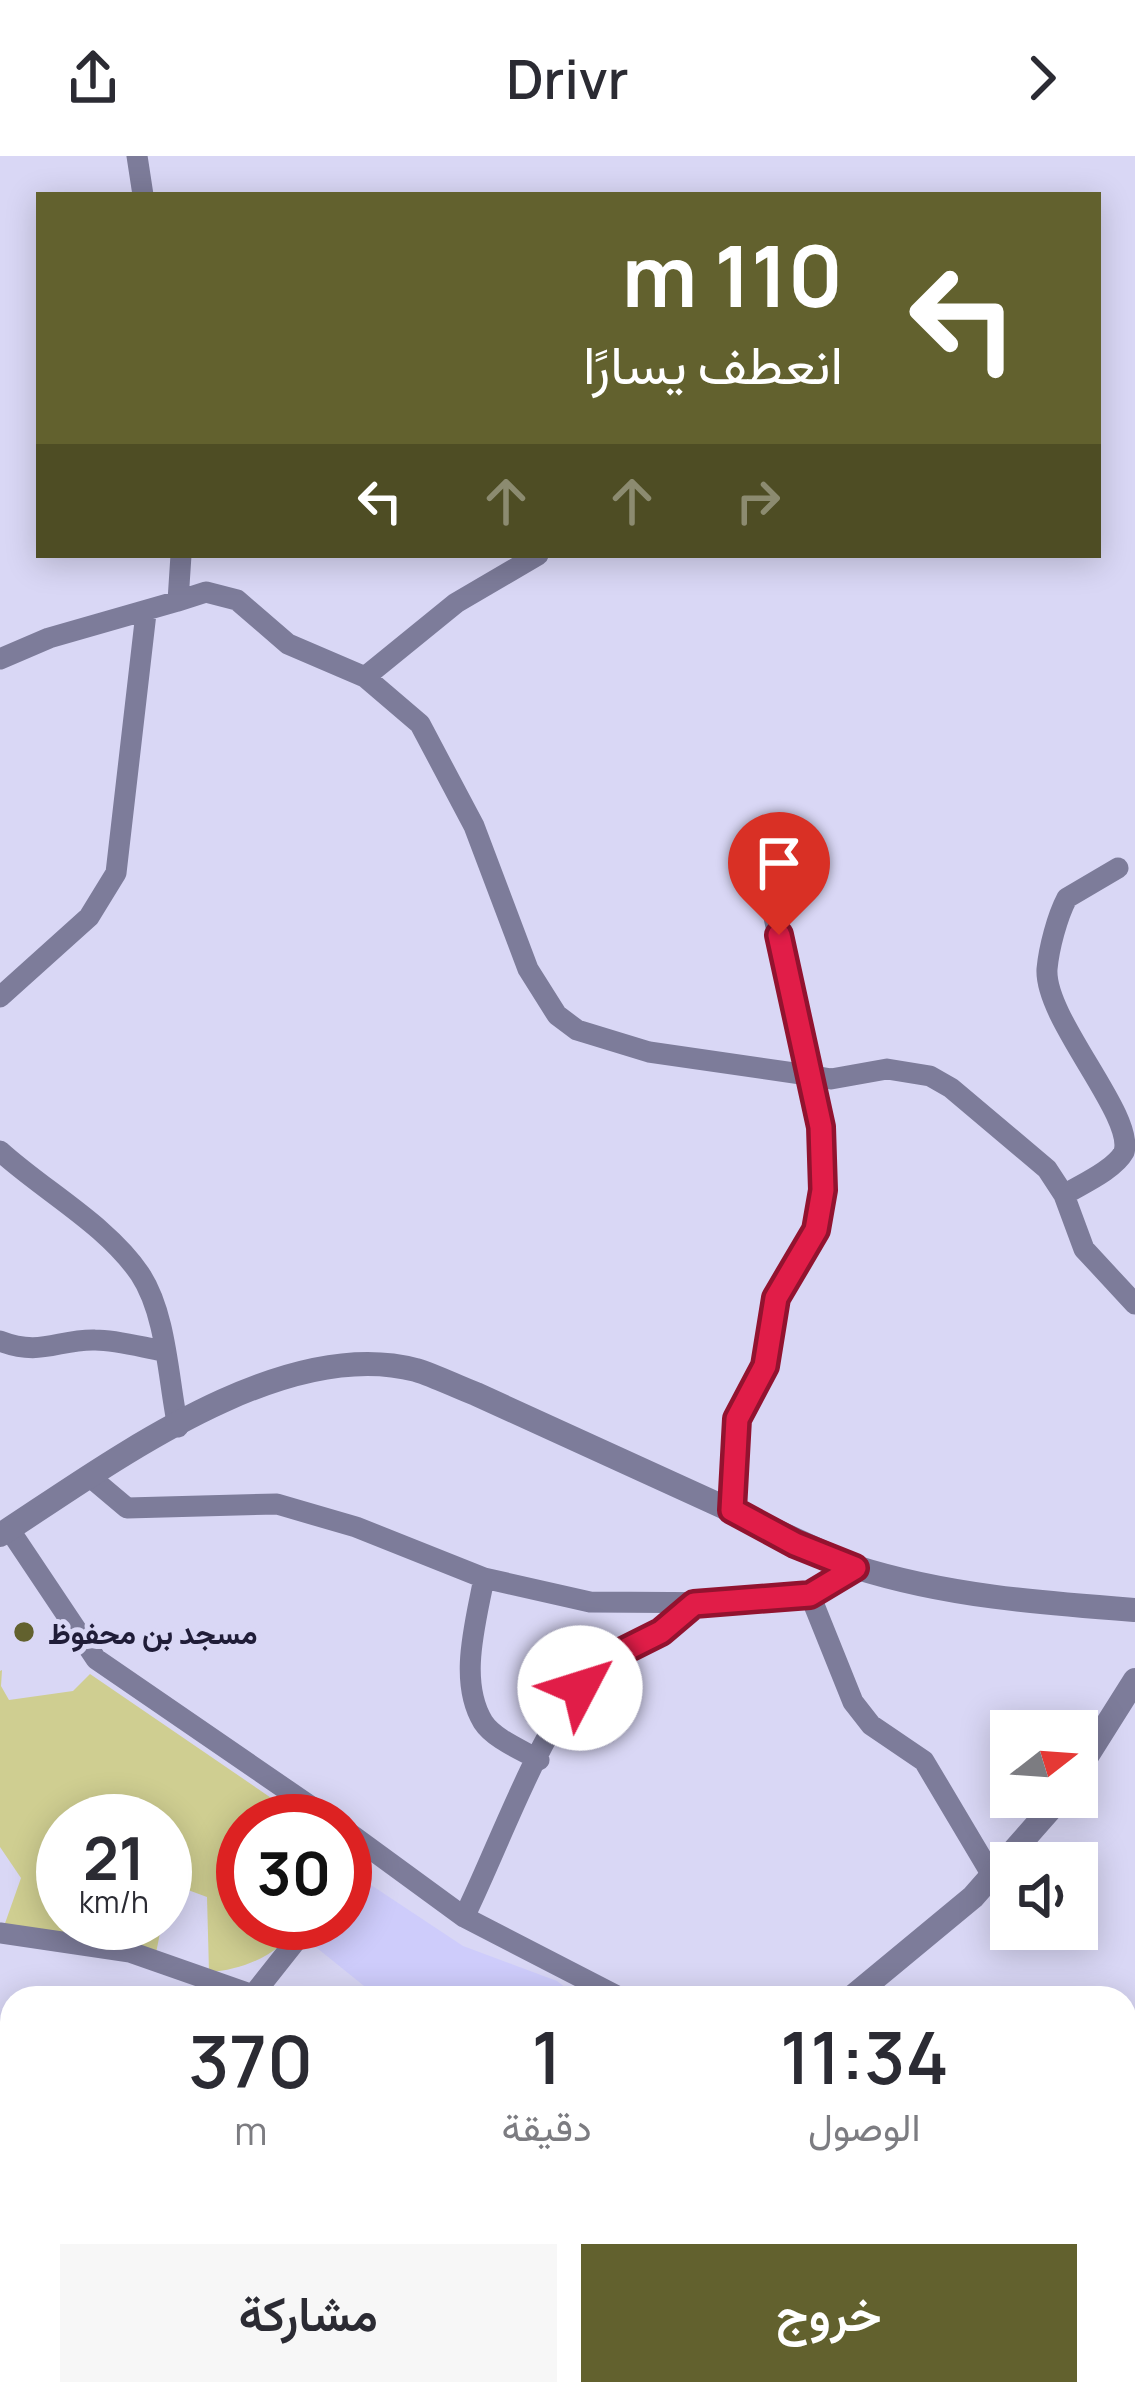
<!DOCTYPE html>
<html lang="ar">
<head>
<meta charset="utf-8">
<style>
  body { margin:0; font-family:Manrope,Vazirmatn,sans-serif; background:#f7f7f7; color:#2b2b33; direction:rtl; height:100vh; display:flex; flex-direction:column; font-size:45px; white-space:nowrap }
  * { box-sizing:border-box; margin:0 }
  p { font-size:39px; color:#7c7c81 }
  .icon { flex:none; width:66px; height:66px; fill:none; stroke:currentColor; stroke-width:2; stroke-linecap:round; stroke-linejoin:round }
  .map { position:relative; flex:1; overflow:hidden; direction:ltr }
  .side { position:absolute; left:0px; top:1830px; width:1137px; height:420px; display:flex; flex-direction:column; background:#fff; border-radius:36px 36px 0 0; box-shadow:0 6px 30px #0003; direction:rtl }
  .side>* { flex:none }
  .top-card { position:absolute; left:36px; top:36px; width:1065px; height:366px; border-radius:0px; box-shadow:0 6px 30px #0003; direction:rtl; background:#62612e; color:#fff; overflow:hidden }
  .needle { width:78px; rotate:73deg }
  .buttons { position:absolute; left:990px; top:1554px; display:grid; gap:24px }
  .buttons a { display:grid; place-items:center; width:108px; height:108px; border-radius:0px; background:#fff; box-shadow:0 6px 30px #0003; font-size:60px }
  .speed { position:absolute; left:36px; top:1638px; display:flex; gap:24px; font-size:60px; font-weight:700; text-align:center }
  .speed>* { display:grid; place-content:center; width:156px; height:156px; border-radius:50%; background:#fff; box-shadow:0 6px 30px #0003; line-height:1 }
  .speed small { font-size:30px; font-weight:400 }
  .speed .limit { border:18px solid #d22; background:#fff; color:#111 }
  .pin { position:absolute; display:grid; place-items:center; width:102px; height:102px; color:#fff; margin:-123px -51px; border-radius:50% 50% 50% 0; rotate:-45deg; box-shadow:0 0 12px #0007 }
  .pin .icon { rotate:45deg }
  .me { position:absolute; width:132px; margin:-66px; rotate:50deg; stroke-linejoin:round; filter:drop-shadow(0 0 9px #0008) }
  .turn { display:flex; align-items:center; gap:42px; height:252px; padding:0 60px; font-size:54px }
  .turn .icon { width:156px; height:156px; stroke-width:2.5 }
  .turn b { display:block; font-size:84px; line-height:102px }
  .lanes { display:flex; align-items:center; height:114px; padding:0 60px; background:#0003; justify-content:center; gap:60px; direction:ltr }
  .lanes .off { opacity:.35 }
  .eta { display:flex; justify-content:space-evenly; align-items:center; height:204px; text-align:center }
  .eta b { font-size:72px; font-weight:600; line-height:84px }
  .primary-button { display:flex; gap:24px; margin-top:auto; padding:24px 60px }
  .primary-button a { flex:1; height:138px; border-radius:0px; background:#62612e; color:#fff; font-size:48px; font-weight:600; line-height:138px; text-align:center }
  .primary-button a+a { background:#f7f7f7; color:#2b2b33 }
  header { display:flex; justify-content:space-between; align-items:center; height:156px; padding:0 60px; background:#fff; font-size:54px; font-weight:600 }
  .map>svg:first-child { display:block }
  .built { fill:#ceccfb }
  .green { fill:#cfce91 }
  .lines { fill:none; stroke-linecap:round; stroke-linejoin:round }
  .service { stroke:#7d7c9a; stroke-width:10 }
  .minor { stroke:#7d7c9a; stroke-width:21 }
  .tertiary { stroke:#7d7c9a; stroke-width:24 }
  .secondary { stroke:#524f79; stroke-width:24 }
  .primary { stroke:#362f60; stroke-width:30 }
  .route-casing { stroke:#92132f; stroke-width:30 }
  .route { stroke:#e11d48; stroke-width:21 }
  .poi-dot { fill:#62612e; stroke:#d9d7f5; stroke-width:4.5 }
  .labels { text-anchor:middle; dominant-baseline:central; stroke-width:10; stroke-linejoin:round; paint-order:stroke }
  .poi-label { font-size:30px; font-weight:bold; fill:#201d38; stroke:#d9d7f5; text-anchor:start }
</style>
</head>
<body>
<header><svg class="icon" aria-label="forward" viewBox="0 0 24 24"><path d="M9 5l7 7-7 7"/></svg>Drivr<svg class="icon" aria-label="share" viewBox="0 0 24 24"><path d="M12 15V3M7 8l5-5 5 5M5 13v7h14v-7"/></svg></header>
<div class="map">
<svg width="1135" height="2250" viewBox="0 0 1135 2250">
  <rect width="100%" height="100%" fill="#d9d7f5"/>
  <path class="built" d="M362,1723L463,1790L557,1825L579,1842H379L312,1788L328,1767H345V1746Z"/>
  <path class="green" d="M2,1514L1,1530L9,1544L73,1535L90,1518L305,1665H243V1767H301C281,1797 246,1814 209,1816L207,1741L188,1734L170,1737L165,1744V1665H63V1767H162L156,1797L3,1773L21,1722L0,1691V1515Z"/>
  <g class="lines">
    <path class="service" d="M445,2238L450,2250"/>
    <path class="minor" d="M137,0L143,39
      M178,445L206,436L237,444L288,488L365,521L420,568L474,670L528,813L557,859L577,874L649,896L808,919L821,971L823,1034L816,1074L776,1142L765,1210L737,1263L732,1354
      M0,503L49,482L178,445L181,399
      M365,521L456,447L538,399
      M772,752L808,919L831,923L887,913L930,920L951,932L1047,1013L1064,1039L1084,1093L1135,1148
      M0,841L89,761L116,717L146,457
      M0,995C44,1035 107,1069 140,1118C167,1159 168,1224 178,1271
      M1064,1039C1082,1028 1114,1014 1124,996C1135,959 1044,863 1047,813C1049,792 1057,761 1067,742L1118,712
      M0,1185C41,1201 58,1183 95,1184C117,1184 141,1191 163,1195
      M89,1320L127,1352L277,1348L356,1371L484,1422L590,1446L750,1447L810,1439L855,1411
      M9,1373L96,1503L332,1665
      M484,1422C476,1466 458,1525 483,1566C494,1583 522,1594 539,1604
      M810,1439L853,1546L871,1569L924,1605L993,1721
      M345,1674L464,1761L621,1842
      M345,1711L361,1686
      M464,1761C495,1699 539,1576 582,1529C615,1494 660,1480 694,1448
      M0,1777L130,1796L253,1839
      M257,1842L253,1839L310,1767
      M1125,2034L1135,2035
      M807,2238L814,2250
      M406,2250L421,2238"/>
    <path class="tertiary" d="M0,1379C108,1309 281,1178 416,1214C436,1220 457,1231 476,1238L855,1411C946,1440 1041,1447 1135,1454
      M1077,1616L1135,1524
      M851,1842L973,1741L1061,1641
      M0,2215L12,2212"/>
    <path class="secondary" d="M1125,2200L1135,2197
      M1011,2250L1034,2238"/>
    <path class="primary" d="M0,2169L12,2175
      M15,2250L18,2238"/>
  </g>
  <g class="lines">
    <g class="route-casing">
      <path id="route" d="M580,1532L617,1498L661,1476L694,1448L810,1439L855,1412L795,1388L732,1354L737,1263L765,1210L776,1142L816,1074L823,1034L821,971L779,779"/>
    </g>
    <use href="#route" class="route"/>
  </g>
  <circle class="poi-dot" cx="24" cy="1476" r="12"/>
  <g class="labels">
    <g class="poi-label">
      <text x="48" y="1476">مسجد بن محفوظ</text>
    </g>
  </g>
</svg>
<div class="buttons">
<a><svg class="needle" viewBox="-14 -14 28 28"><path d="M0-13l5 13h-10z" fill="#e53935"/><path d="M0 13l5-13h-10z" fill="#7c7c81"/></svg></a>
<a><svg class="icon" aria-label="sound" viewBox="0 0 24 24"><path d="M4 9h4l5-4v14l-5-4H4zM17 9q2 3 0 6"/></svg></a>
</div>
<div class="speed"><div>21<small>km/h</small></div><div class="limit">30</div></div>
<div class="pin" style="left:779px;top:779px;background:#d93025"><svg class="icon" aria-label="arrive" viewBox="0 0 24 24"><path d="M6 21V4h12l-3 4 3 4H6"/></svg></div>
<svg class="me" style="left:580px;top:1532px" viewBox="-20 -20 40 40"><circle r="19" fill="#fff"/><path d="M0-13L10 11 0 6-10 11z" fill="#e11d48"/></svg>
<div class="top-card">
<div class="turn"><svg class="icon" aria-label="left" viewBox="0 0 24 24"><path d="M17 20v-9H6M10 6l-5 5 5 5"/></svg><div><b>110 m</b>انعطف يسارًا</div></div>
<div class="lanes"><svg class="icon" aria-label="left" viewBox="0 0 24 24"><path d="M17 20v-9H6M10 6l-5 5 5 5"/></svg><svg class="icon off" aria-label="ahead" viewBox="0 0 24 24"><path d="M12 20V5M6 11l6-6 6 6"/></svg><svg class="icon off" aria-label="ahead" viewBox="0 0 24 24"><path d="M12 20V5M6 11l6-6 6 6"/></svg><svg class="icon off" aria-label="right" viewBox="0 0 24 24"><path d="M7 20v-9h11M14 6l5 5-5 5"/></svg></div>
</div>
<section class="side">
<div class="eta">
<div><b>11:34</b><p>الوصول</p></div>
<div><b>1</b><p>دقيقة</p></div>
<div><b>370</b><p>m</p></div>
</div>
<div class="primary-button"><a>خروج</a><a>مشاركة</a></div>
</section>
</div>
</body>
</html>
